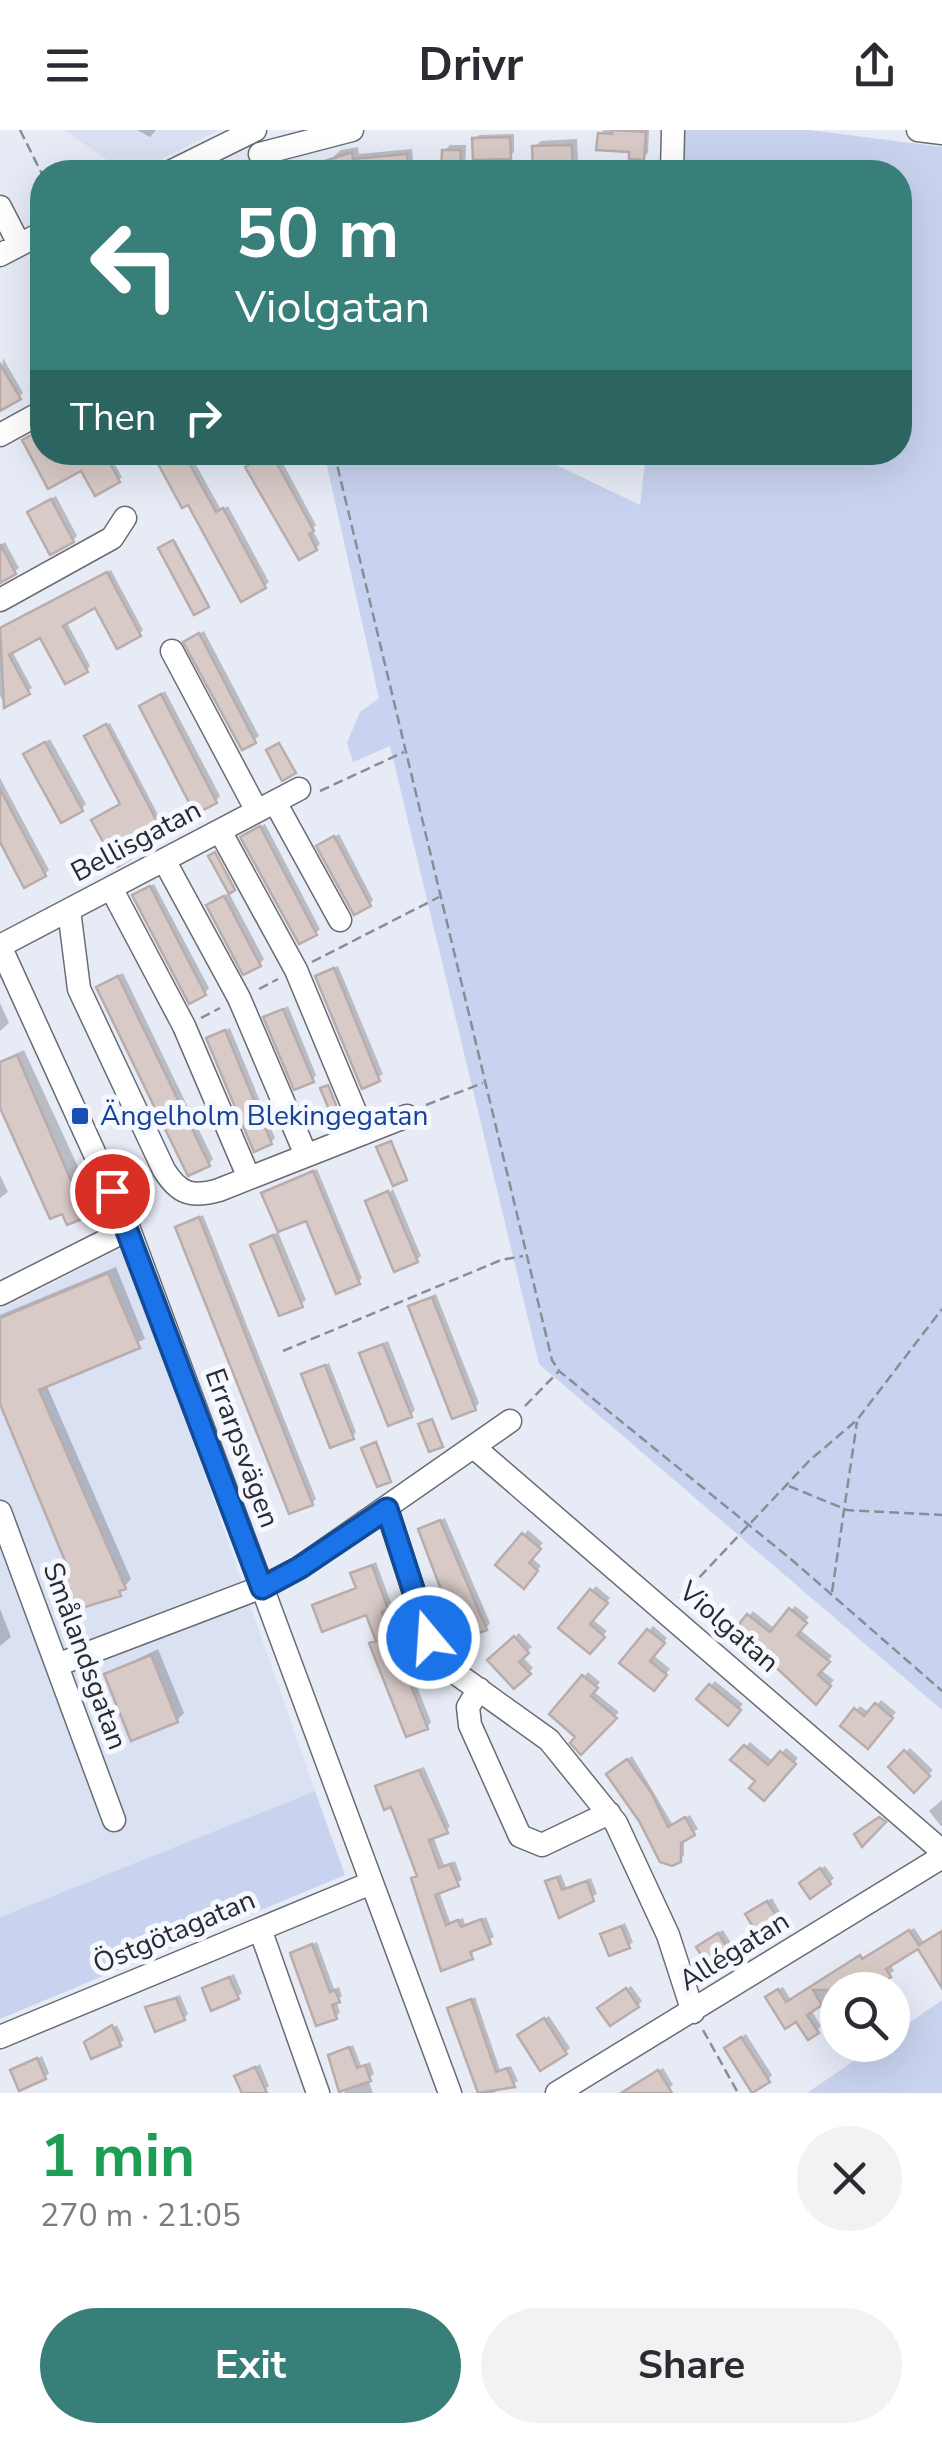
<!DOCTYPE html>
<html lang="en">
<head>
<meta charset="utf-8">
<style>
  body { margin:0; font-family:"Nunito Sans",sans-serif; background:#f2f2f3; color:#2b2b33; height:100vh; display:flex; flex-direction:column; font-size:38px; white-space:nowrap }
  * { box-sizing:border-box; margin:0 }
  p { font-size:32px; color:#7c7c81 }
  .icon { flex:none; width:55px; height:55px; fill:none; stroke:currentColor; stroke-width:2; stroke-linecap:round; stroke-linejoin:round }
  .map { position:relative; height:1963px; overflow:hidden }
  .side { display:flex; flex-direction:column; background:#fff; flex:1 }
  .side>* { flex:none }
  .top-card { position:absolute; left:30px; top:30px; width:882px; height:305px; border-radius:40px; box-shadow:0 10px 40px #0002; background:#387f79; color:#fff; overflow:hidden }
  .buttons { position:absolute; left:820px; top:1842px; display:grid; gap:20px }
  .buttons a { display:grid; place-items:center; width:90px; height:90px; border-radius:50%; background:#fff; box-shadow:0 10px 40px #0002; font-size:50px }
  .pin { position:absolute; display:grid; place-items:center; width:85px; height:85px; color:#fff; margin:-42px; border:5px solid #fff; border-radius:50%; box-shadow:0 2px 10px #0007 }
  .me { position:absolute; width:110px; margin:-55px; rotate:342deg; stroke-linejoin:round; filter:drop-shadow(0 0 8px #0008) }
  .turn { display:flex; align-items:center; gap:35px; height:210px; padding:0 40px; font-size:45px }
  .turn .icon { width:130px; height:130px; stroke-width:2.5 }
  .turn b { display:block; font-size:70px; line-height:85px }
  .then { display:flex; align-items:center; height:95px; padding:0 40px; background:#0003; gap:20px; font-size:38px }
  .round { display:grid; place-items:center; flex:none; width:105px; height:105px; border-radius:52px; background:#f2f2f3 }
  .overview { display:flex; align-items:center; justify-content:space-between; height:170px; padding:0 40px }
  h1 { font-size:60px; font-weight:700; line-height:75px; color:#1e9e55 }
  .cta { display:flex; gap:20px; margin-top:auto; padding:20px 40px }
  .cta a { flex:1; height:115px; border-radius:60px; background:#387f79; color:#fff; font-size:40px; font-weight:700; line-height:115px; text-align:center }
  .cta a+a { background:#f2f2f3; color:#2b2b33 }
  header { display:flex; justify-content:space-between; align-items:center; height:130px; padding:0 40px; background:#fff; font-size:45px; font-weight:700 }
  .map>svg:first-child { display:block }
  .built { fill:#dae1f3 }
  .green { fill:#c9d3ef }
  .shadow { fill:#0003 }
  .building { fill:#d7cac7; stroke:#b9acaa; stroke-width:2.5 }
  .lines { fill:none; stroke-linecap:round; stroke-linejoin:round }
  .minor-casing { stroke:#686c75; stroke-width:25 }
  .path { stroke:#8a8d95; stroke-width:2.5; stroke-dasharray:10 5; stroke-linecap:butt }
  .minor { stroke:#fff; stroke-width:22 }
  .route-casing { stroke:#114b97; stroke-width:25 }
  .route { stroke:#1a73e8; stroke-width:18 }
  .transit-dot { fill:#1a4fb4; stroke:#f6f8ff; stroke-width:4 }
  .labels { text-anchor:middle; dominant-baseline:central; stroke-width:10; stroke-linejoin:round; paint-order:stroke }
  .street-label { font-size:28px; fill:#292b2f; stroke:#f6f8ff }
  .transit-label { font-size:28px; fill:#164399; stroke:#f6f8ff; text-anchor:start }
</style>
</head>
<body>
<header><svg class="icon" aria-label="menu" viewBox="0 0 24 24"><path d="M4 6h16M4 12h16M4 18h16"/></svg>Drivr<svg class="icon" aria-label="share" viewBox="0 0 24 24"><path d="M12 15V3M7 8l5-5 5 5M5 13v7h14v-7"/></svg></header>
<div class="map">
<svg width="942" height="1963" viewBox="0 0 942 1963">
  <rect width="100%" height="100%" fill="#e7ebf6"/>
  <path class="built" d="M64,0H219L136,42H125Z
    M125,1117L315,1661L0,1787V1179Z"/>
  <path class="green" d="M677,0H809L942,17V1580L539,1234L390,616L353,632L347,613L360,582L379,568L324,323H531L640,375L646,323L900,322V42H674Z
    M315,1661L345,1745L0,1889V1787Z
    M942,1870V1963H807L877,1915H892L893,1904Z"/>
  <path class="shadow" d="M137,0H156L150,7Z
    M604,0H649L648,23L643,27L600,4Z
    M514,4V22L510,27L475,9L479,5Z
    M577,9L578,32L572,38L536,42L534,17L541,11Z
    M450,15H466L465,42H444V21Z
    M358,17L359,24L412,19L414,42H336L334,26L341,20Z
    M301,31L304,42H266L271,38Z
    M3,228L23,263L19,267L0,268Z
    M42,247V264L35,266L29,257Z
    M40,301L42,322H108L122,347L118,350L82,338L49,356L29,307Z
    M171,322H189L221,380L228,376L269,452L264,456Z
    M273,322H277L316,395L312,399L320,414L316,418L252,333Z
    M546,322H576L570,331Z
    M56,366L77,406L73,410L30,382Z
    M175,410L209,474L208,475L162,417Z
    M5,412L19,438L0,450V415Z
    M111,440L143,500L140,504L96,475L66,491L90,536L87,540L41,505L12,521L32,558L5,574L0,566V498Z
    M204,501L259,606L254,610L191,508Z
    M165,561L220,666L216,671L142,576Z
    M110,593L165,698L129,718L132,724L118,733L122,673L91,603Z
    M50,609L86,674L81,679L26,624Z
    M0,648L49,740L45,744L0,707Z
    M265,694L320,799L316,803L248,703Z
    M339,704L373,770L369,774L319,716Z
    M216,723L235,757L230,761L212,726Z
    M154,754L209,858L205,863L139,762Z
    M229,763L264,829L260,834L213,772Z
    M338,836L383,944L363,956L318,847Z
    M123,843L213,1029L209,1034L103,853Z
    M0,873L9,893L0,901Z
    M288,876L316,945L312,950L266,888Z
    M230,898L275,1008L271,1012L209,909Z
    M24,920L79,1039L88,1067L84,1071L88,1080L81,1087L0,972V931Z
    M329,956L344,991L343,992L325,957Z
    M317,1039L362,1148L358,1152L307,1087L264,1063Z
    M0,1045L8,1062L0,1068Z
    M393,1059L421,1126L416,1130L368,1071L383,1062L378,1068L381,1071Z
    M203,1085L316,1369L312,1373L178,1098Z
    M278,1102L306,1170L301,1174L253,1115Z
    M116,1137L145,1209L46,1254L131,1449L119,1463L64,1447L72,1440L0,1275V1185Z
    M436,1164L479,1273L475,1278L411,1176Z
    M388,1211L415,1280L410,1285L362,1223Z
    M329,1233L356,1302L352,1307L304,1245Z
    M377,1312L391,1348L390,1350L366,1317Z
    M445,1388L490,1493L486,1498L421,1399Z
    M528,1400L543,1413L531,1427L541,1436L524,1455L499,1434Z
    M376,1432L391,1473L386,1478L431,1592L427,1597L372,1514L378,1508L368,1482L315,1476L358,1457L353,1444Z
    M596,1456L610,1468L592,1489L607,1501L590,1521L561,1497Z
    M795,1476L809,1487L799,1499L832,1526L821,1540L834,1550L816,1571L738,1499L753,1481L775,1499Z
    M0,1479L11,1507L0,1516Z
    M653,1496L667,1508L653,1525L670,1539L654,1558L623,1532Z
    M519,1503L532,1517L522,1526L533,1538L515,1556L491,1530Z
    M158,1519L184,1583L177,1590L107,1544Z
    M588,1542L600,1552L593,1561L619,1582L581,1622L579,1606L552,1584Z
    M715,1551L743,1574L728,1592L699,1569Z
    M881,1570L896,1582L868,1616L843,1596L860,1576L870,1583Z
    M750,1612L774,1632L786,1618L798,1628L764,1668L758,1651L734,1630Z
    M910,1618L933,1640L914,1659L891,1637Z
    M632,1626L673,1695L690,1685L698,1699L684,1708V1725L679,1730L613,1640Z
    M424,1637L450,1697L433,1706L444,1735L455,1731L462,1750L439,1761L450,1792L463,1788L465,1794L486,1787L494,1807L474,1817L472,1827L443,1838L414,1749L419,1744L392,1674L378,1657Z
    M942,1670V1696H941L929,1681Z
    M825,1736L834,1748L830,1752L806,1749Z
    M561,1744L566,1757L591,1748L597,1764L560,1785L548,1752Z
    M772,1768L781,1784L777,1788L753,1780Z
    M625,1793L633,1812L628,1816L603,1805Z
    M914,1798L924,1813L942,1814V1843L919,1816L890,1834L894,1841L866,1860H838L811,1880L821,1896L817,1901L773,1863L783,1857L791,1870Z
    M723,1800L733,1816L709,1833L703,1813Z
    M317,1812L334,1859L339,1857L342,1866L336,1871L340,1882L336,1887L292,1824Z
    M234,1844L242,1863L237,1867L204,1859Z
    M631,1856L642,1871L638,1875L605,1874Z
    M180,1865L188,1884L184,1888L148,1877Z
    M475,1867L500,1940L511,1936L518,1951L493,1963H481L450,1879Z
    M549,1886L570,1918L566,1922L525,1901Z
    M117,1895L124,1910L119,1914L87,1913Z
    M746,1904L772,1945L768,1950L731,1914Z
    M353,1915L361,1936L370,1932L374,1944L368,1949L373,1963H345L331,1926Z
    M42,1926L49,1943L45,1947L13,1940Z
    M260,1934L269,1956L259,1963H245L237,1947Z
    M663,1938L673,1955L662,1963H643L642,1951Z"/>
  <path class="building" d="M613,0L646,2L644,30L629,29V22L596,20L598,3L612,4Z
    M510,7L511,29L473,30L472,8Z
    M572,15L573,41L533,42L532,16Z
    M442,20H461L460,42H441Z
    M352,22L353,29L407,24L408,42H319V33Z
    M0,234L21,269L0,281Z
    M37,302L42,322H104L120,352L95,366L81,341L48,359L22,310Z
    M170,322H183L216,382L223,378L266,458L241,472L188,375L182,378L156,330Z
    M271,323L314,401L309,404L317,420L299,430L245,337Z
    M51,369L74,412L50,425L27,382Z
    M173,410L209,477L194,485L158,418Z
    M0,414L16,444L0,453Z
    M107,442L141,506L117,519L95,478L63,496L88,542L65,554L40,508L9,525L30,564L4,578L0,498Z
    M199,503L256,613L242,620L183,512Z
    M161,564L217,673L195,684L139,576Z
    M106,594L163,703L126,722L130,729L117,737L91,690L120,674L84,606Z
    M45,612L83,681L61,693L23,624Z
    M279,613L296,643L282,651L266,620Z
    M0,659L46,746L24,758L0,712Z
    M260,696L317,805L299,814L240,707Z
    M334,706L371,776L354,785L316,716Z
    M215,722L235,760L229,764L208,726Z
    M150,756L206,865L189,874L132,765Z
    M224,766L261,836L243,845L206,775Z
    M334,838L380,951L362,959L315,846Z
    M118,846L210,1036L188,1046L96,857Z
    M283,879L314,952L294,960L263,887Z
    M225,900L272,1014L254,1022L206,908Z
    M17,925L82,1076L78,1078L82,1089L67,1095L62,1084L50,1089L0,978V932Z
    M328,955L344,995L337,998L320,958Z
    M391,1011L407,1050L393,1056L376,1017Z
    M313,1041L360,1154L336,1164L306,1091L278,1102L261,1063Z
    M388,1061L418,1132L394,1142L365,1071Z
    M199,1087L313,1375L289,1384L175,1097Z
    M273,1105L303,1177L279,1186L250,1115Z
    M108,1143L140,1218L39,1260L126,1459L119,1461L121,1466L75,1480L61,1447L70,1443L0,1274V1188Z
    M432,1167L476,1280L452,1289L408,1176Z
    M383,1214L412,1287L388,1296L359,1223Z
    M325,1235L354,1309L330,1318L301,1244Z
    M432,1289L443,1317L429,1322L418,1294Z
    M376,1312L391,1352L377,1357L361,1318Z
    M440,1390L487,1500L460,1510L418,1399Z
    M522,1403L541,1419L529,1433L538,1441L524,1459L495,1435Z
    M372,1435L388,1479L382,1482L428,1599L406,1607L369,1513L376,1511L366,1485L322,1502L312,1475L356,1458L350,1443Z
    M590,1459L608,1473L590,1494L605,1507L590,1524L558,1498Z
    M789,1478L807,1493L797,1505L830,1532L818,1545L831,1556L816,1575L735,1499L747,1484L770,1502Z
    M647,1499L665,1513L650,1531L667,1545L654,1561L619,1533Z
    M514,1506L529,1523L519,1532L531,1544L514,1559L487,1530Z
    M151,1525L178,1592L131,1611L104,1544Z
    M582,1545L598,1558L591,1566L617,1588L581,1625L570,1613L575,1607L549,1584Z
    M709,1554L741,1580L728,1596L696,1569Z
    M875,1573L893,1588L868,1619L840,1596L854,1578L864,1586Z
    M744,1615L768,1635L780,1621L796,1634L764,1671L749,1658L755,1651L730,1630Z
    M904,1620L930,1646L914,1663L888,1637Z
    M627,1629L651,1662L668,1697L685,1687L695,1705L681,1713V1732L672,1736L660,1732L639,1691L606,1644Z
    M419,1640L448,1703L429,1710L439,1738L450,1734L459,1756L435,1765L446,1795L458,1790L461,1797L481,1789L491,1814L470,1822L473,1829L441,1841L411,1748L417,1746L391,1677L384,1680L375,1656Z
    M879,1687L886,1692L862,1717L854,1704Z
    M820,1738L831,1754L810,1769L799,1753Z
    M557,1747L562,1760L587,1751L594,1771L559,1788L545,1751Z
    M767,1771L779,1790L757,1803L745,1784Z
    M621,1796L630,1818L609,1826L600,1804Z
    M909,1800L919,1815L942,1801V1858L918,1819L886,1839L891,1847L871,1860H813L822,1875L807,1885L819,1903L808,1910L796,1892L785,1899L765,1867L778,1859L786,1872L860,1825L862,1829Z
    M718,1803L730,1822L708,1836L696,1817Z
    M312,1814L330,1862L335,1860L340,1872L332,1875L337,1889L316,1896L290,1823Z
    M229,1847L239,1869L211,1881L202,1858Z
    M626,1858L639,1877L610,1896L597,1878Z
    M176,1868L185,1890L155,1902L145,1877Z
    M471,1869L496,1942L507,1938L515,1957L478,1963L447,1878Z
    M544,1888L567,1924L540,1941L517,1905Z
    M112,1895L121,1916L91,1929L84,1912Z
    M741,1907L770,1952L752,1963L724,1918Z
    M349,1917L357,1938L365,1935L371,1951L339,1962L328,1925Z
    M37,1928L46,1949L19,1961L10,1940Z
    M255,1937L267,1963H242L234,1946Z
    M658,1940L672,1963H621Z"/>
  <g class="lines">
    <g class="minor-casing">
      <path id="minor" d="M918,0L942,3
        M260,24L352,0
        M170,42L255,0
        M672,42L673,0
        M0,77L19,114
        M0,125L42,103
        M0,305L42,282
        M0,470L112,408L125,388
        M172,521L257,681
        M275,672L340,790
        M220,701L296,840L364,1003
        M164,730L239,868L306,1025
        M111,758L184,896L249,1048
        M69,780L79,859L164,1040C179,1064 192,1068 219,1060L407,986
        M0,816L129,1099L450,1963
        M0,816L299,659
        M0,1164L129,1099
        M476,1319L942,1721
        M387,1379L429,1509L450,1539L549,1610L616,1693L668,1805L693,1882
        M0,1382L114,1690
        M57,1535L262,1457L299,1438L510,1291
        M479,1559L468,1577L470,1595L520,1706L542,1715L609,1683
        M260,1799L318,1963
        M0,1907L371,1753
        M557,1963L942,1727"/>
    </g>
    <path class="path" d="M20,0L42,44
      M334,322L552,1230L559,1241L792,1430L942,1561
      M320,661L404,622
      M312,832L439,767
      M259,859L278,849
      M201,888L220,878
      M426,975L483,953
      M283,1221L501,1130L523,1126
      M525,1276L558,1242
      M789,1356L847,1380L942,1385
      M832,1462L857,1292
      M679,1469L810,1330L857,1290L942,1179
      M703,1900L738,1963"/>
    <use href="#minor" class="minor"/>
  </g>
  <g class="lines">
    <g class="route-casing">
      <path id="route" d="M112,1061L262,1458L299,1438L387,1379L429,1508"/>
    </g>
    <use href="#route" class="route"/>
  </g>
  <rect class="transit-dot" x="70" y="976" width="20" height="20" rx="5"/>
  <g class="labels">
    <g class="street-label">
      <text transform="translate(136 711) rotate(-28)">Bellisgatan</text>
      <text transform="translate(242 1318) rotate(70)">Errarpsvägen</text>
      <text transform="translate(729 1497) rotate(41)">Violgatan</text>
      <text transform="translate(85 1526) rotate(70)">Smålandsgatan</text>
      <text transform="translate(174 1802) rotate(-23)">Östgötagatan</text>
      <text transform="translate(734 1821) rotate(-32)">Allégatan</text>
    </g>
    <g class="transit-label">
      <text x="100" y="986">Ängelholm Blekingegatan</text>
    </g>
  </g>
</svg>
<div class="buttons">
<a><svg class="icon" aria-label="search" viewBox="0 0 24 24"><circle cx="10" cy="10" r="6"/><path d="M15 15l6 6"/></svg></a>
</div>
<div class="pin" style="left:112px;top:1061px;background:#d93025"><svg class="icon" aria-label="arrive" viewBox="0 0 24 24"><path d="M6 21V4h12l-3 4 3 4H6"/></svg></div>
<svg class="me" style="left:429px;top:1508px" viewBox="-20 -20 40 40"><circle r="17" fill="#1a73e8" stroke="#fff" stroke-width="3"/><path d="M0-11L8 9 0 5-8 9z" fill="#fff"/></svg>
<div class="top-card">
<div class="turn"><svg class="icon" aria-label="left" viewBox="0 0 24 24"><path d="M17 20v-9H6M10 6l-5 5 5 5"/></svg><div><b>50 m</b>Violgatan</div></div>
<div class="then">Then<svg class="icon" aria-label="right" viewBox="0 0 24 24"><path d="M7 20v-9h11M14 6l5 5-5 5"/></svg></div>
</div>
</div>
<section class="side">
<div class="overview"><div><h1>1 min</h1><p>270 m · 21:05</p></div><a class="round"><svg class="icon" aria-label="close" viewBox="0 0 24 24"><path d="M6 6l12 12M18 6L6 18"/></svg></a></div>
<div class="cta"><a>Exit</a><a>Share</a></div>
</section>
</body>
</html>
